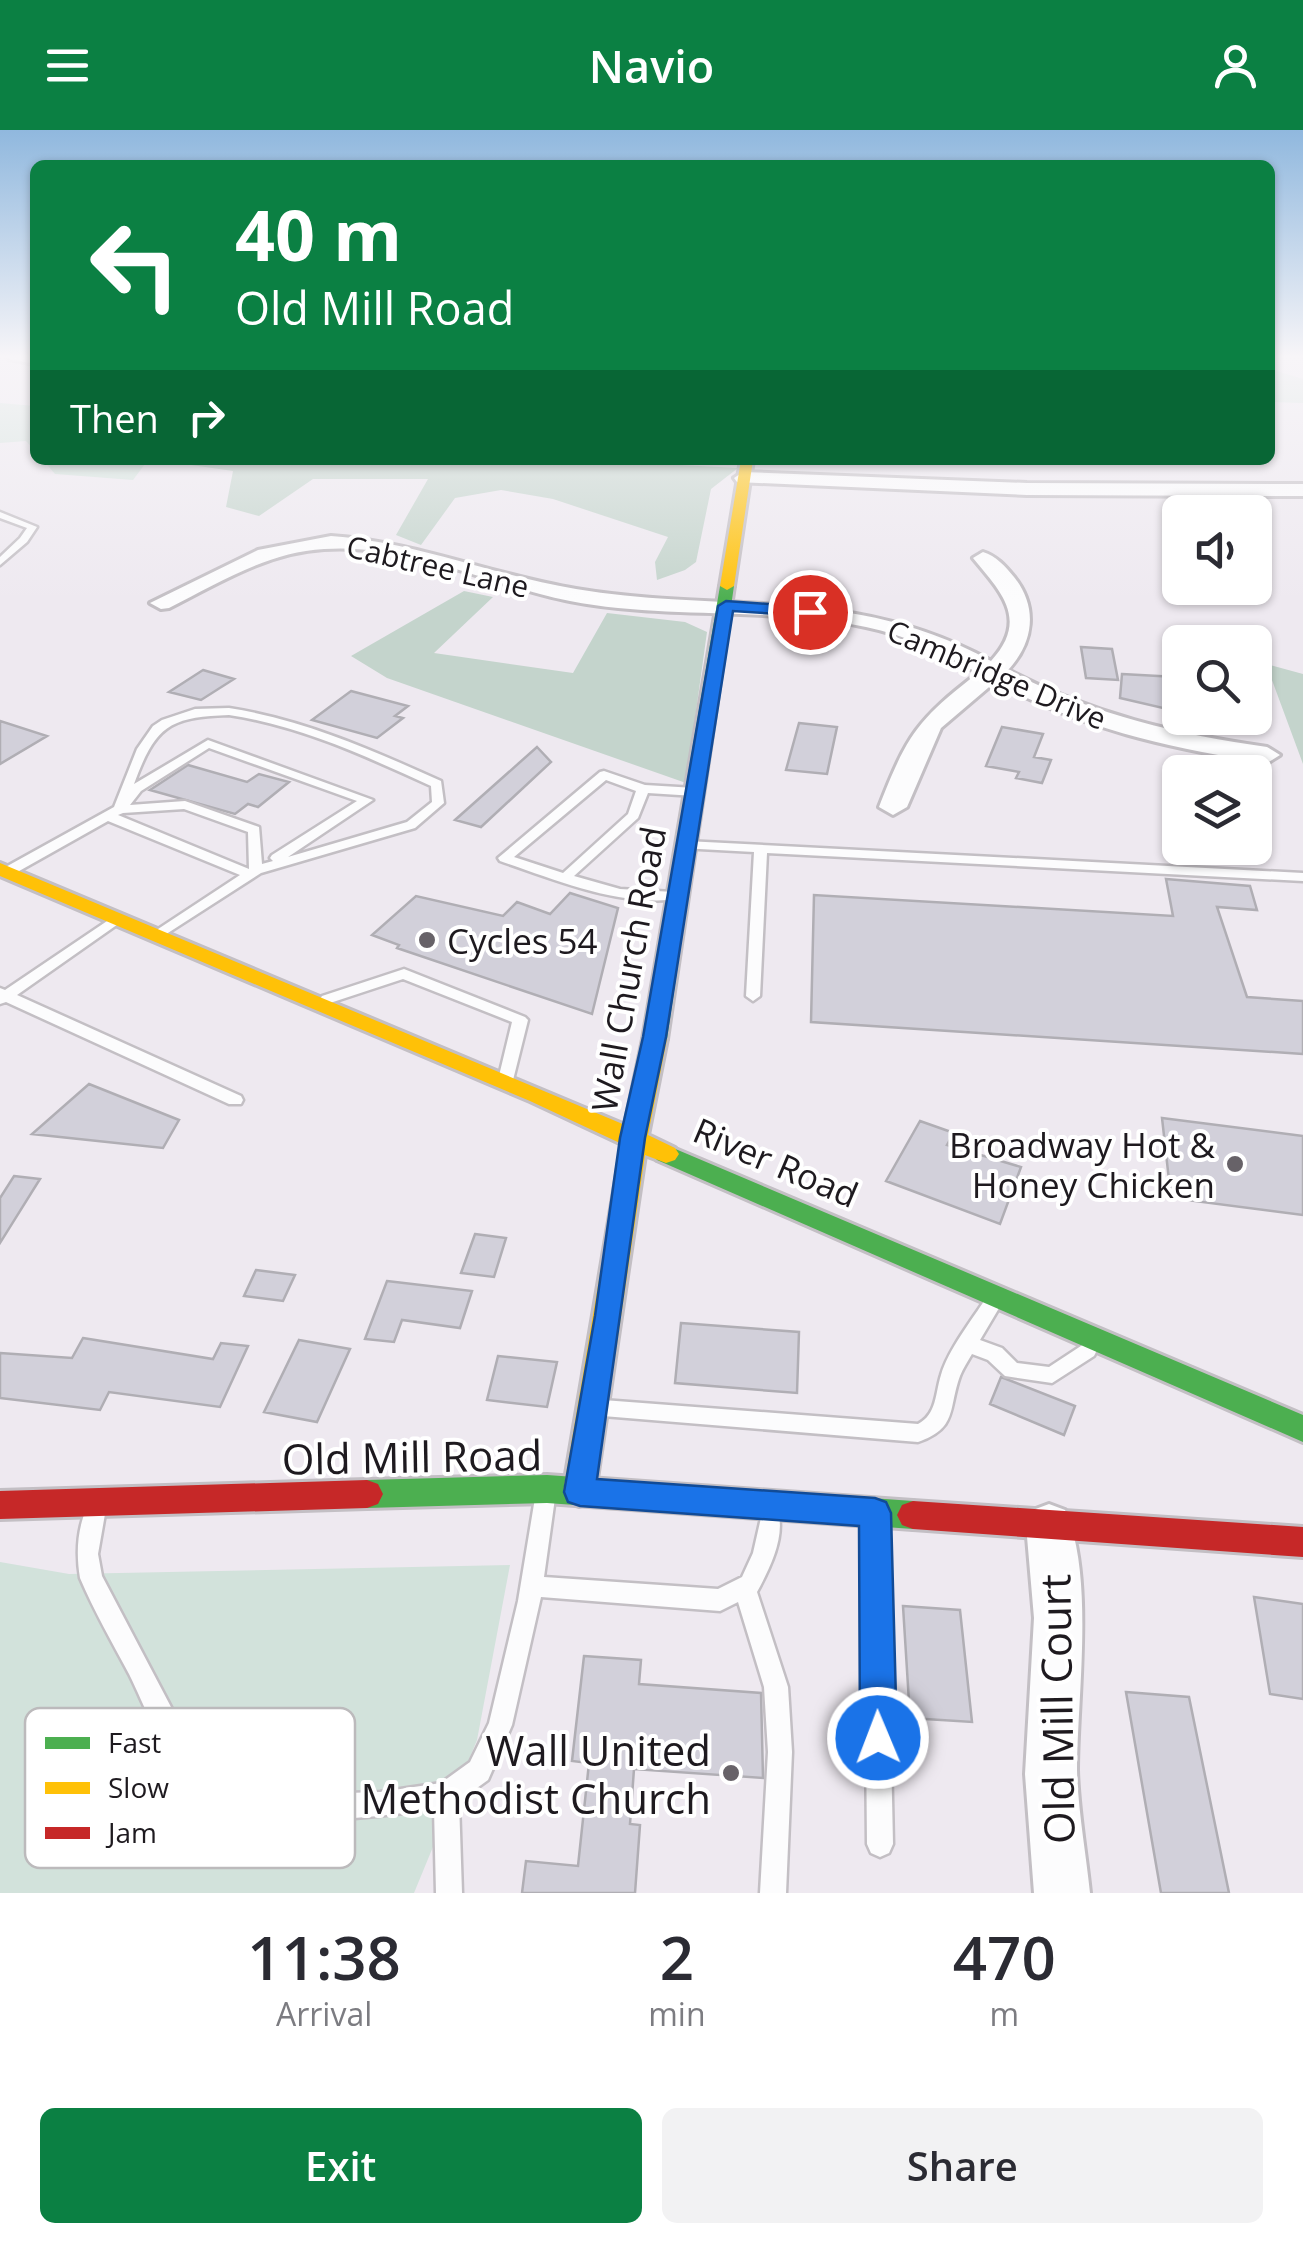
<!DOCTYPE html>
<html lang="en">
<head>
<meta charset="utf-8">
<style>
  body { margin:0; font-family:"Open Sans",sans-serif; background:#f2f2f3; color:#2b2b33; height:100vh; display:flex; flex-direction:column; font-size:38px; white-space:nowrap }
  * { box-sizing:border-box; margin:0 }
  p { font-size:32px; color:#7c7c81 }
  .icon { flex:none; width:55px; height:55px; fill:none; stroke:currentColor; stroke-width:2; stroke-linecap:round; stroke-linejoin:round }
  .map { position:relative; height:1763px; overflow:hidden }
  .side { display:flex; flex-direction:column; background:#fff; flex:1 }
  .side>* { flex:none }
  .top-card { position:absolute; left:30px; top:30px; width:1245px; height:305px; border-radius:15px; box-shadow:0 2px 8px #0004; background:#0b8043; color:#fff; overflow:hidden }
  .buttons { position:absolute; left:1162px; top:365px; display:grid; gap:20px }
  .buttons a { display:grid; place-items:center; width:110px; height:110px; border-radius:15px; background:#fff; box-shadow:0 2px 8px #0004; font-size:50px }
  .pin { position:absolute; display:grid; place-items:center; width:85px; height:85px; color:#fff; margin:-42px; border:5px solid #fff; border-radius:50%; box-shadow:0 2px 10px #0007 }
  .me { position:absolute; width:110px; margin:-55px; rotate:359deg; stroke-linejoin:round; filter:drop-shadow(0 0 8px #0008) }
  .turn { display:flex; align-items:center; gap:35px; height:210px; padding:0 40px; font-size:45px }
  .turn .icon { width:130px; height:130px; stroke-width:2.5 }
  .turn b { display:block; font-size:70px; line-height:85px }
  .then { display:flex; align-items:center; height:95px; padding:0 40px; background:#0003; gap:20px; font-size:38px }
  .eta { display:flex; justify-content:space-evenly; align-items:center; height:170px; text-align:center }
  .eta b { font-size:60px; font-weight:600; line-height:70px }
  .cta { display:flex; gap:20px; margin-top:auto; padding:20px 40px }
  .cta a { flex:1; height:115px; border-radius:15px; background:#0b8043; color:#fff; font-size:40px; font-weight:600; line-height:115px; text-align:center }
  .cta a+a { background:#f2f2f3; color:#2b2b33 }
  header { display:flex; justify-content:space-between; align-items:center; height:130px; padding:0 40px; background:#0b8043; color:#fff; font-size:45px; font-weight:600 }
  .map>svg:first-child { display:block }
  .green { fill:#d2e2db }
  .forest { fill:#c4d4cc }
  .building { fill:#d2d0da; stroke:#b0aeb4; stroke-width:2.5 }
  .lines { fill:none; stroke-linecap:round; stroke-linejoin:round }
  .lane-casing { stroke:#c3bfc4; stroke-width:5 }
  .street-casing { stroke:#c3bfc4; stroke-width:6 }
  .fast-casing { stroke:#c3bfc4; stroke-width:6 }
  .slow-casing { stroke:#c3bfc4; stroke-width:6 }
  .jam-casing { stroke:#c3bfc4; stroke-width:6 }
  .lane { fill:#fcfcfd; fill-rule:evenodd }
  .street { fill:#fcfcfd; fill-rule:evenodd }
  .fast { fill:#4caf50; fill-rule:evenodd }
  .slow { fill:#ffc107; fill-rule:evenodd }
  .jam { fill:#c62828; fill-rule:evenodd }
  .route { fill:#1a73e8; stroke:#114b97; stroke-width:2.5 }
  .poi-dot { fill:#676268; stroke:#fff; stroke-width:4 }
  .labels { text-anchor:middle; dominant-baseline:central; stroke-width:8; stroke-linejoin:round; paint-order:stroke }
  .far-street-label { font-size:30px; fill:#1e1a1f; stroke:#fff }
  .poi-label { font-size:35px; fill:#1e1a1f; stroke:#fff; text-anchor:start }
  .street-label { font-size:35px; fill:#1e1a1f; stroke:#fff }
  .near-street-label { font-size:42px; fill:#1e1a1f; stroke:#fff }
  .near-poi-label { font-size:42px; fill:#1e1a1f; stroke:#fff; text-anchor:end }
  .key { fill:#fff; stroke:#bcbabc; stroke-width:2.5 }
  .key-label { font-size:28px; fill:#1e1a1f }
</style>
</head>
<body>
<header><svg class="icon" aria-label="menu" viewBox="0 0 24 24"><path d="M4 6h16M4 12h16M4 18h16"/></svg>Navio<svg class="icon" aria-label="person" viewBox="0 0 24 24"><circle cx="12" cy="8" r="4"/><path d="M4 21q1-7 8-7t8 7"/></svg></header>
<div class="map">
<svg width="1303" height="1763" viewBox="0 0 1303 1763">
  <rect width="100%" height="100%" fill="#eee9f0"/>
  <path class="green" d="M1270,239L1303,249V273L1270,272Z
    M0,273L35,276V321L26,311L0,313Z
    M43,330H148L133,350L55,344Z
    M0,1432L69,1444L510,1435L477,1610L414,1763H0Z"/>
  <path class="forest" d="M156,330H583L738,338L711,359L696,432L685,440L657,450L655,432L668,407L553,369L501,360L455,368L421,415L396,405L428,349H313L259,386L226,377L233,341Z
    M464,461L493,467L434,523L573,543L607,483L685,492L707,502L686,653L387,548L351,526Z
    M1266,534L1303,544V634Z"/>
  <path class="building" d="M1081,517L1112,519L1118,550L1086,548Z
    M203,540L234,549L201,570L169,562Z
    M1122,544L1176,547L1180,582L1120,568Z
    M351,561L408,576L395,586L403,588L377,608L312,590Z
    M0,591L47,606L0,634Z
    M799,593L837,597L827,644L786,640Z
    M1002,597L1043,604L1034,627L1051,630L1042,653L1016,648L1019,642L986,636Z
    M537,617L551,632L481,697L455,690Z
    M188,635L247,652L259,644L289,652L258,677L248,674L235,684L150,660Z
    M1166,749L1250,756L1257,780L1217,777L1247,867L1303,871V924L811,892L814,765L1173,786Z
    M570,763L618,778L592,884L397,818L399,815L372,805L416,766L503,786L517,772L550,784Z
    M89,954L179,990L163,1018L32,1004Z
    M1162,988L1303,1006V1085L1171,1068Z
    M920,991L954,1003L947,1015L1021,1037L1000,1094L886,1051Z
    M14,1046L40,1049L0,1113V1068Z
    M475,1104L506,1108L494,1147L461,1143Z
    M256,1140L295,1145L283,1171L244,1166Z
    M387,1151L472,1161L460,1198L402,1190L394,1212L365,1209Z
    M681,1193L799,1202L797,1263L675,1253Z
    M83,1208L213,1229L221,1213L248,1216L220,1277L109,1262L100,1280L0,1268V1223L72,1228Z
    M299,1210L350,1219L317,1292L264,1282Z
    M498,1226L557,1232L547,1277L487,1270Z
    M1001,1247L1075,1276L1064,1305L990,1274Z
    M1254,1467L1303,1474V1569L1270,1564Z
    M903,1476L960,1480L972,1592L910,1588Z
    M584,1526L641,1530L639,1554L761,1563L763,1648L634,1639L630,1694L640,1695L635,1763H522L526,1731L578,1736L589,1633L572,1631Z
    M1126,1562L1189,1567L1229,1763H1161Z"/>
  <g class="lines">
    <g class="lane-casing">
      <path id="lane" d="M0,382L37,397L27,412L0,435V427L20,408L27,398L0,388Z
        M229,578C305,590 372,620 441,651L444,673L415,698L261,743L157,810L150,806L152,803L240,745L108,691L12,745H2L0,742L2,739L114,677L137,619L153,596L162,590L195,579ZM229,585C301,596 365,626 431,656L432,672L407,692L288,727L373,670L208,610L134,654C155,597 168,587 229,585ZM209,618L357,671L272,725L270,728L273,731L262,734L259,697L185,671L130,675L141,661ZM184,679L248,702L249,739L118,685L123,683Z
        M604,641L645,655L695,658L701,662L695,666L648,663L638,688L574,746L620,759L674,762L679,763L681,766L679,769C619,777 556,750 500,731L498,728L600,642ZM606,650L636,661L628,684L563,743L514,727Z
        M686,711L1303,743V751L767,723L760,866L753,871L746,866L754,722L681,718L680,715L681,712Z
        M116,785L121,786L123,789L121,792L17,865L241,966L243,970L241,974H229L6,872L0,874V858L5,860Z
        M404,839L525,887L528,890L512,954L506,955L498,950L512,892L403,849L327,874L320,869L322,866Z
        M993,1166L1000,1168L1002,1173L980,1210L1002,1218L1017,1233L1049,1237L1087,1212L1094,1214L1097,1220L1094,1226L1052,1253L1005,1246L988,1230L972,1224C968,1231 963,1238 960,1246C948,1279 958,1298 918,1312L603,1286L596,1284L593,1278L596,1272L603,1270L918,1294C937,1284 935,1264 941,1245C948,1220 972,1190 986,1168Z
        M545,1359L552,1361L555,1368L544,1447L718,1459L742,1447L753,1423L763,1379L770,1376L777,1379C787,1405 769,1440 757,1462L788,1557L792,1622L786,1763H760L768,1622L764,1557L738,1472L720,1481L541,1467L512,1595L488,1650L459,1671L462,1763H436L434,1679C365,1688 262,1704 201,1661C167,1638 147,1580 129,1544C112,1512 94,1481 80,1448C76,1424 77,1400 87,1377L94,1374L101,1377L105,1384L98,1424L102,1446L191,1615L217,1643L239,1654L279,1665L380,1662L441,1653L470,1632L489,1593L518,1471L535,1368L538,1361Z
        M875,1382L883,1385L886,1392L893,1714L889,1723L880,1727L871,1723L867,1714L864,1392L867,1385Z"/>
    </g>
    <g class="street-casing">
      <path id="street" d="M7,226H35V234L9,229Z
        M743,342L1027,353L1303,354V366L1027,365L737,352L734,348Z
        M331,406C416,412 492,445 576,459C725,484 850,454 991,531C1030,489 1000,461 973,428L983,422C996,426 1005,436 1014,447C1038,477 1034,512 1008,540C1090,584 1176,604 1267,617L1280,625L1267,633C1172,619 1080,598 995,552L941,598L907,677L893,685L879,677C907,605 917,590 978,543C942,523 906,505 866,497C768,476 667,490 570,471C489,455 408,413 324,419C268,422 218,453 169,478L161,479L150,473L258,420Z
        M1049,1374L1065,1380C1095,1445 1077,1568 1077,1640C1078,1681 1086,1723 1090,1763H1034L1025,1644L1034,1488L1026,1395L1033,1380Z"/>
    </g>
    <g class="fast-casing">
      <path id="fast" d="M727,452L734,456L667,909L655,917L643,909L720,456Z
        M666,1015L1303,1285V1312L657,1030L653,1024L657,1018Z
        M547,1345L913,1371L924,1375L929,1385L924,1395L913,1399L547,1373L367,1378L356,1374L351,1364L356,1354L367,1350Z"/>
    </g>
    <g class="slow-casing">
      <path id="slow" d="M741,330H753L734,456L727,460L720,456Z
        M0,733L625,995L643,909L655,901L663,904L667,909L648,1005L675,1018L679,1024L675,1030L666,1033L645,1025L595,1362L590,1372L579,1376L568,1372L563,1362L622,1014L530,971L0,746Z"/>
    </g>
    <g class="jam-casing">
      <path id="jam" d="M367,1350L378,1354L383,1364L378,1374L367,1378L0,1389V1361Z
        M913,1371L1303,1397V1427L913,1399L902,1395L897,1385L902,1375Z"/>
    </g>
    <use href="#lane" class="lane"/>
    <use href="#street" class="street"/>
    <use href="#fast" class="fast"/>
    <use href="#slow" class="slow"/>
    <use href="#jam" class="jam"/>
  </g>
  <linearGradient id="sky" x2="0" y2="1"><stop stop-color="#90b8de"/><stop offset="0.48" stop-color="#f7f5f8"/><stop offset="1" stop-color="#f7f5f8" stop-opacity="0"/></linearGradient>
  <rect width="1303" height="472" fill="url(#sky)"/>
  <path class="route" d="M726,471L810,477L817,482L810,486L733,481L666,907L645,1008L597,1349L875,1368L886,1372L891,1383L897,1608L891,1621L878,1626L866,1621L860,1608L859,1396L580,1376L568,1372L564,1362L595,1186L620,1008L643,907L718,476Z"/>
  <g class="poi-dot">
    <circle cx="427" cy="810" r="10"/>
    <circle cx="1235" cy="1034" r="10"/>
    <circle cx="731" cy="1643" r="10"/>
  </g>
  <g class="labels">
    <g class="far-street-label">
      <text transform="translate(438 436) rotate(13)">Cabtree Lane</text>
      <text transform="translate(997 544) rotate(23)">Cambridge Drive</text>
    </g>
    <g class="poi-label">
      <text x="447" y="810">Cycles 54</text>
      <text x="1215" y="1014" text-anchor="end">Broadway Hot &amp;<tspan x="1215" dy="40">Honey Chicken</tspan></text>
    </g>
    <g class="street-label">
      <text transform="translate(628 839) rotate(-80)">Wall Church Road</text>
      <text transform="translate(776 1032) rotate(23)">River Road</text>
    </g>
    <g class="near-street-label">
      <text transform="translate(412 1326) rotate(-1)">Old Mill Road</text>
      <text transform="translate(1056 1579) rotate(-91)">Old Mill Court</text>
    </g>
    <g class="near-poi-label">
      <text x="711" y="1619">Wall United<tspan x="711" dy="48">Methodist Church</tspan></text>
    </g>
  </g>
  <rect x="25" y="1578" width="330" height="160" rx="15" class="key"/>
  <rect x="45" y="1607" width="45" height="12" fill="#4caf50"/>
  <rect x="45" y="1652" width="45" height="12" fill="#ffc107"/>
  <rect x="45" y="1697" width="45" height="12" fill="#c62828"/>
  <g class="key-label">
    <text x="108" y="1623">Fast</text>
    <text x="108" y="1668">Slow</text>
    <text x="108" y="1713">Jam</text>
  </g>
</svg>
<div class="buttons">
<a><svg class="icon" aria-label="sound" viewBox="0 0 24 24"><path d="M4 9h4l5-4v14l-5-4H4zM17 9q2 3 0 6"/></svg></a>
<a><svg class="icon" aria-label="search" viewBox="0 0 24 24"><circle cx="10" cy="10" r="6"/><path d="M15 15l6 6"/></svg></a>
<a><svg class="icon" aria-label="layers" viewBox="0 0 24 24"><path d="M12 4l9 5-9 5-9-5zM3 14l9 5 9-5"/></svg></a>
</div>
<div class="pin" style="left:810px;top:482px;background:#d93025"><svg class="icon" aria-label="arrive" viewBox="0 0 24 24"><path d="M6 21V4h12l-3 4 3 4H6"/></svg></div>
<svg class="me" style="left:878px;top:1608px" viewBox="-20 -20 40 40"><circle r="17" fill="#1a73e8" stroke="#fff" stroke-width="3"/><path d="M0-11L8 9 0 5-8 9z" fill="#fff"/></svg>
<div class="top-card">
<div class="turn"><svg class="icon" aria-label="left" viewBox="0 0 24 24"><path d="M17 20v-9H6M10 6l-5 5 5 5"/></svg><div><b>40 m</b>Old Mill Road</div></div>
<div class="then">Then<svg class="icon" aria-label="right" viewBox="0 0 24 24"><path d="M7 20v-9h11M14 6l5 5-5 5"/></svg></div>
</div>
</div>
<section class="side">
<div class="eta">
<div><b>11:38</b><p>Arrival</p></div>
<div><b>2</b><p>min</p></div>
<div><b>470</b><p>m</p></div>
</div>
<div class="cta"><a>Exit</a><a>Share</a></div>
</section>
</body>
</html>
